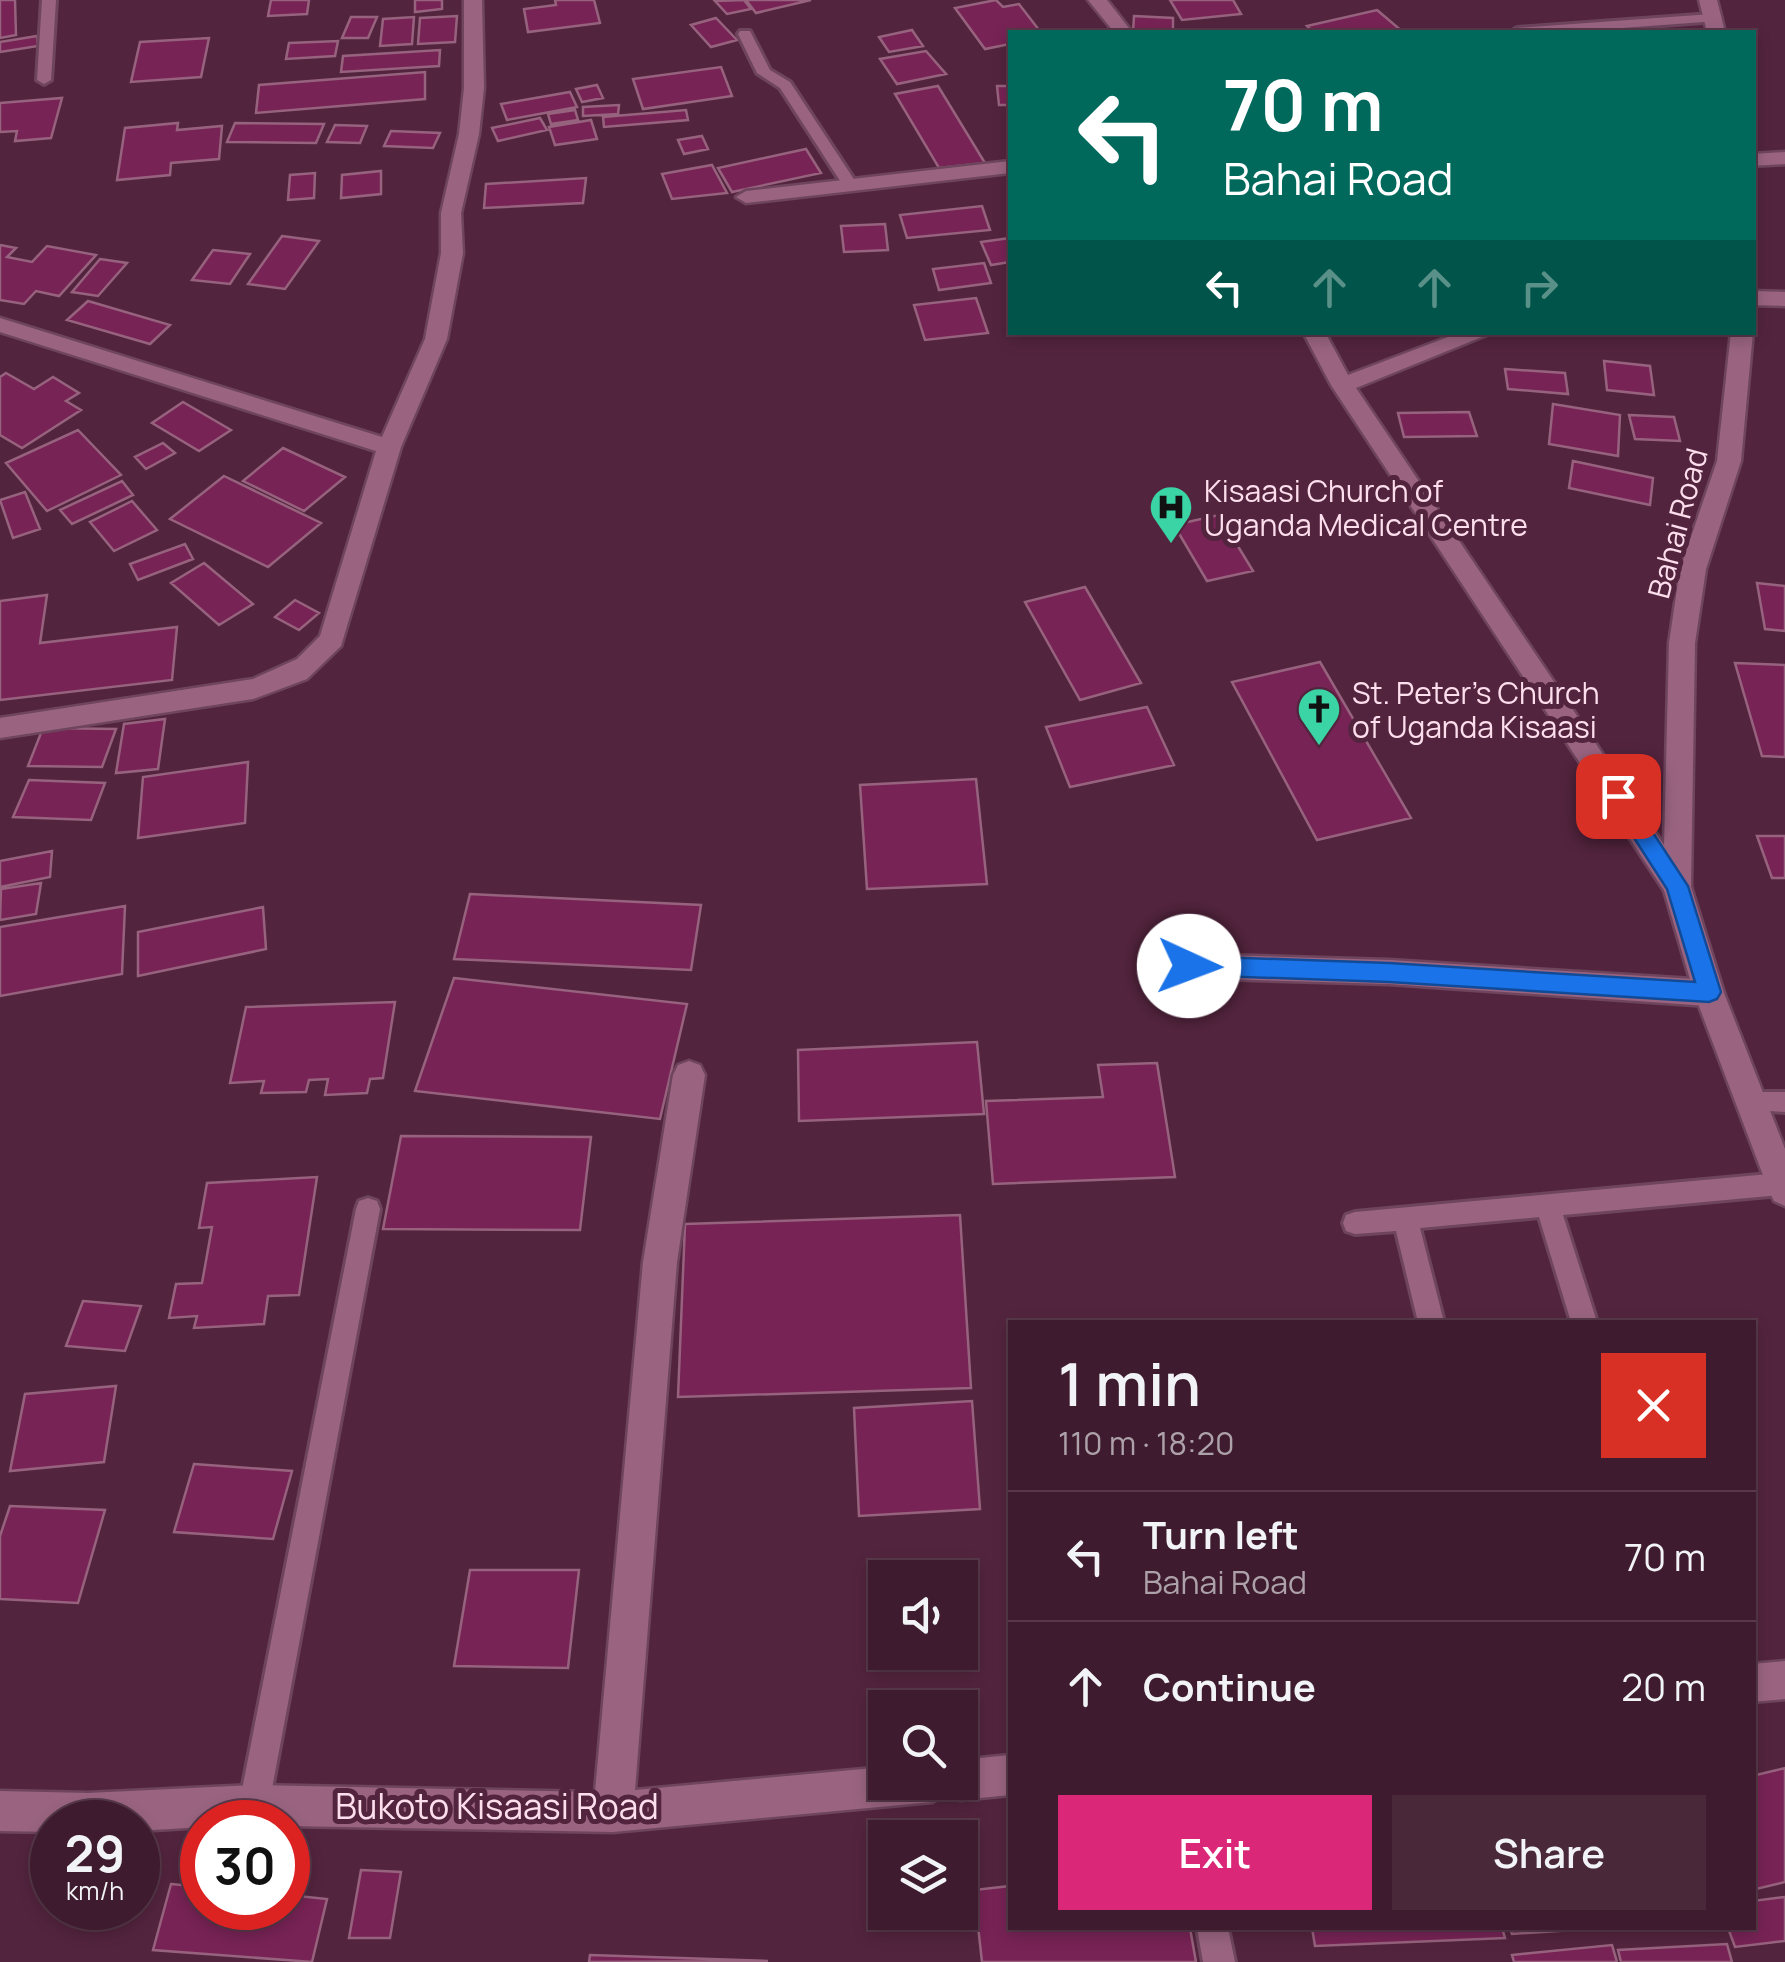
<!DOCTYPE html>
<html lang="en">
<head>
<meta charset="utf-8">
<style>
  body { margin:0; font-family:Manrope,sans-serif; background:#49283a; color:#f1f3f6; height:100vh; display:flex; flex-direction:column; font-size:38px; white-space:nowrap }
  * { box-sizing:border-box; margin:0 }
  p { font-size:32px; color:#ada1aa }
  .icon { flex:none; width:55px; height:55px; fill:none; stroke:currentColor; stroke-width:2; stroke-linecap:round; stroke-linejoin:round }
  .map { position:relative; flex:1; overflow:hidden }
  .side { position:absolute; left:1008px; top:1320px; width:748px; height:610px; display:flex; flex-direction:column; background:#3e1b2e; border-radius:0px; box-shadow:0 5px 15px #0003,0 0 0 2px #57394a }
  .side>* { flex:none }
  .banner { position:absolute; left:1008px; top:30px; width:748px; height:305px; border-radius:0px; box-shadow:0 5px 15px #0003,0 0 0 2px #57394a; background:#00695c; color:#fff; overflow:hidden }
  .controls { position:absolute; left:868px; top:1560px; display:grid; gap:20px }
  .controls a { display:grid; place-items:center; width:110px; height:110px; border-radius:0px; background:#3e1b2e; box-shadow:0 5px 15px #0003,0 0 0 2px #57394a; font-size:50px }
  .speed { position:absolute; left:30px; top:1800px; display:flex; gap:20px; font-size:50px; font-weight:700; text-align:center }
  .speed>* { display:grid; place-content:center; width:130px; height:130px; border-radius:50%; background:#3e1b2e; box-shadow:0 5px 15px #0003,0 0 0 2px #57394a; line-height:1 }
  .speed small { font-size:25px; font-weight:400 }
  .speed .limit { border:15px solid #d22; background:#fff; color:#111 }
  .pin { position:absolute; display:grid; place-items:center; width:85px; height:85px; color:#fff; margin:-42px; border-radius:20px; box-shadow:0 5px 15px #0006 }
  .me { position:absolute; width:110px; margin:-55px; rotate:92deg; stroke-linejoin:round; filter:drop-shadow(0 0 8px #0008) }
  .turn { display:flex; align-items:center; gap:35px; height:210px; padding:0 50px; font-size:45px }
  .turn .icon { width:130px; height:130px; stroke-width:2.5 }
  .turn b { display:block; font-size:70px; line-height:85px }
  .lanes { display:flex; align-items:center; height:95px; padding:0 50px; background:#0003; justify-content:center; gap:50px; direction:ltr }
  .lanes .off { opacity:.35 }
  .round { display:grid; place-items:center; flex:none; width:105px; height:105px; border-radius:0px; background:#49283a }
  .headline { display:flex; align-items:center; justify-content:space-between; height:170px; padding:0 50px }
  h1 { font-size:60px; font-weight:600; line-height:75px }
  .primary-button { display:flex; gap:20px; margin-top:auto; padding:20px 50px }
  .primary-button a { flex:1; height:115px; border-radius:0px; background:#db2777; color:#fff; font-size:40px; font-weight:600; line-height:115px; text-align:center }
  .primary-button a+a { background:#49283a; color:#f1f3f6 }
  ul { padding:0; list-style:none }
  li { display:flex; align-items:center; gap:30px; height:130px; padding:0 50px; border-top:2px solid #57394a }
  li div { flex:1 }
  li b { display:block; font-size:38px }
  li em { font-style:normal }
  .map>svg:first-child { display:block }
  .building { fill:#772355; stroke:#97627d; stroke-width:2.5 }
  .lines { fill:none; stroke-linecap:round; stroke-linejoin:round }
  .service-casing { stroke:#6e455d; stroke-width:6 }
  .minor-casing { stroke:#6e455d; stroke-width:5 }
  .tertiary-casing { stroke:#6e455d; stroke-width:5 }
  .service { fill:#9a6480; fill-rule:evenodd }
  .minor { fill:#9a6480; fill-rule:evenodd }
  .tertiary { fill:#9a6480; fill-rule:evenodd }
  .route { fill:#1a73e8; stroke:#114b97; stroke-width:2.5 }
  .labels { text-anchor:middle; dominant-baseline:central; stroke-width:10; stroke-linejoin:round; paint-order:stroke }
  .poi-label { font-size:30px; fill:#fddeed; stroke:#53243e; text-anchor:start }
  .street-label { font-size:30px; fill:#fddeed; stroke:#53243e }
  .near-street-label { font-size:35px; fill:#fddeed; stroke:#53243e }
</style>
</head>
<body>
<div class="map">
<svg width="1785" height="1962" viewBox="0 0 1785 1962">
  <rect width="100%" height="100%" fill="#53243e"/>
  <path class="building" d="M0,0H15L16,35L0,38Z
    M271,0H309L307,14L268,16Z
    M415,0H442V9L415,12Z
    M555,0H594L600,23L528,32L524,9L556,5Z
    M744,0L751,9L727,14L715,1Z
    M746,0H811L756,13Z
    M996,0L1003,7L1019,4L1039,30L1010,32V44L985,49L955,8Z
    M1170,0H1233L1241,14L1182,20Z
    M1377,10L1403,32H1313L1307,26Z
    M457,16L455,42L418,44L420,18Z
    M1134,16L1173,18V32H1133Z
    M351,17H377L368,38H342Z
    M414,17L412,44L380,46L383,19Z
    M716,18L737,40L711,47L691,25Z
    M912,30L923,46L889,52L879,37Z
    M37,36L38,46L0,52V42Z
    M209,38L201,77L131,82L140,42Z
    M338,41L335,56L286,59L289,43Z
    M440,50L439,66L341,72L343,56Z
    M926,51L946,74L897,84L880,59Z
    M721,67L732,96L643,109L633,79Z
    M425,72V99L256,113L259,85Z
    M597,85L603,98L582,102L576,89Z
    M938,86L985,163L939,168L895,94Z
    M997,86H1010V105H999Z
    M570,92L577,107L507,120L501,104Z
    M62,98L51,138L15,141L17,131L0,132V103Z
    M619,105L618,114L583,116V107Z
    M575,110L578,120L551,124L548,114Z
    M686,110L688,120L604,127L603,117Z
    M540,118L547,130L498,141L492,128Z
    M591,120L597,139L555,145L549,127Z
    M178,123L177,130L222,126L219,159L171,163L170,175L117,180L125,128Z
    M235,123L324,124L316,143L227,142Z
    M335,125L367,126L360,143L327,142Z
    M391,131L440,133L433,148L384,146Z
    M702,136L708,149L684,154L678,140Z
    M806,149L821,173L732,192L718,168Z
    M712,165L727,193L672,199L662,174Z
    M381,171V194L341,198L342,175Z
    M315,173L314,198L288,200L290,175Z
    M586,178L583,203L484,208L486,184Z
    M982,206L990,230L907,238L900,215Z
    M885,224L888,250L844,252L841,226Z
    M282,236L319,241L285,289L248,284Z
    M1010,238V262L991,265L981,242Z
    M0,245L16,248L7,257L32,262L47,246L96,255L59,296L36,291L24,304L0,300Z
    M213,250L250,254L230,284L192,280Z
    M100,259L127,263L98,296L72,292Z
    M984,263L991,283L939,290L933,269Z
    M976,298L988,333L925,340L914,305Z
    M88,301L170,325L150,344L67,320Z
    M1604,361L1650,366L1654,395L1607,390Z
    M1505,369L1565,373L1568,394L1508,389Z
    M6,373L34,389L53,377L79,393L66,401L81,410L22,448L0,435V377Z
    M183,402L231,430L199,451L152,423Z
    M1553,404L1620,415L1618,456L1549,444Z
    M1469,412L1477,436L1404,437L1398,413Z
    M1629,415L1674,417L1680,441L1635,439Z
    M78,430L121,475L47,511L6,463Z
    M163,443L175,453L146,469L135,457Z
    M283,448L345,477L304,511L243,481Z
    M1573,461L1653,478L1650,505L1569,488Z
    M224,476L321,523L268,567L170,519Z
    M122,481L133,495L72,524L60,510Z
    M25,492L40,529L13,538L0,500Z
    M132,501L157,530L114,551L90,522Z
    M1219,515L1253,571L1207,581L1174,525Z
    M185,544L193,559L138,580L130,564Z
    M204,563L253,604L219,625L171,583Z
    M1757,583L1785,586V631L1765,629Z
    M1085,587L1141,683L1080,700L1025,602Z
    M47,595L40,643L177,627L172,680L0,700V601Z
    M295,600L319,613L299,630L275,617Z
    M1320,662L1411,818L1317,840L1232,682Z
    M1735,663L1785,665V757L1762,756Z
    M1147,707L1174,765L1070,787L1046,727Z
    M165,719L158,769L116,773L124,724Z
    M43,728L116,729L102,767L28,766Z
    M248,762L245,823L138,838L143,777Z
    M976,779L987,884L867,889L860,785Z
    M29,780L105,783L91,820L13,817Z
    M1757,836H1785V878H1772Z
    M52,851L50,877L0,887V861Z
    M41,883L36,914L0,920L1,889Z
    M470,894L701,905L691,970L454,959Z
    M125,906L122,974L0,996V927Z
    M263,907L266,949L138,976V932Z
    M454,978L687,1004L660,1119L415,1091Z
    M395,1002L383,1078L370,1079L367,1093L325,1095L328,1079L309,1080L306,1092L261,1093L264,1081L230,1083L246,1007Z
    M977,1042L984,1114L799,1121L798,1050Z
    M1157,1063L1175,1177L993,1184L986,1101L1103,1097L1098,1065Z
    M401,1136L591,1137L580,1230L383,1229Z
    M317,1177L299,1295L268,1296L264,1324L194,1328L197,1316L169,1318L176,1284L202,1283L212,1227L199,1228L207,1183Z
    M960,1215L971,1388L678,1397L685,1224Z
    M83,1301L141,1306L125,1351L66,1346Z
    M116,1386L104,1462L10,1471L25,1394Z
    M972,1401L980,1509L859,1516L854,1408Z
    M194,1464L292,1471L273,1539L174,1532Z
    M10,1506L105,1510L78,1603L0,1599V1536Z
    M470,1570H579L568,1668L454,1666Z
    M1785,1768V1882L1752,1890V1776Z
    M361,1870L401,1872L390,1938H349Z
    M171,1884L202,1887V1908H288V1895L327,1899L312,1962L153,1950Z
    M1010,1886V1928H1190L1196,1962H982L974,1890Z
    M1785,1897V1941L1735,1947L1728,1928H1752V1901Z
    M1312,1928H1502L1505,1938L1315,1946Z
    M1510,1928H1605L1512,1934Z
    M1727,1944L1732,1962H1621L1618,1950Z
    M1612,1945L1617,1962H1514L1512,1955Z
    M590,1955L768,1961L589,1962Z"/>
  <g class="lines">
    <g class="service-casing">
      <path id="service" d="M42,0H56L51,80L44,84L37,80Z
        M1712,14L1717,15V21L1568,32H1510L1517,28Z
        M740,31H750L770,70L790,82L859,187L856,190H846L780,88L757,73L738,34Z
        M1751,1092H1785V1112L1743,1109L1739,1102L1743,1095Z
        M1781,1173L1785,1174V1194L1781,1195L1563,1215L1597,1322H1571L1539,1217L1420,1228L1444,1322H1418L1396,1231L1355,1234L1346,1231L1343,1223L1346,1215L1355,1212Z
        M368,1198L377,1201L380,1209L269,1805L265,1816L254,1820L243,1816L239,1805L356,1209L359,1201Z
        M1197,1928H1228L1235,1962H1203Z"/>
    </g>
    <g class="minor-casing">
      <path id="minor" d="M464,0H482L484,88L479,134L461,213L463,253L447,339L401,447L341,646L307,679L253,699L0,738V718L253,679L297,659L320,636L376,451L0,332V318L382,437L425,339L441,253V213L459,134L464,88Z
        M1088,0H1107L1132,32H1114Z
        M1785,152V164L1752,166V154Z
        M1010,161V173L746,203L736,197L746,191Z
        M1752,291L1785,292V306L1752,305Z
        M1303,332H1325L1348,375L1461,332H1494L1356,388L1687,879L1691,887L1687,895L1677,899L1667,895L1331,385Z
        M1189,954L1389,960L1709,980L1720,984L1724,993L1720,1002L1709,1006L1389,984L1189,978L1178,975L1174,966L1178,957Z
        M689,1061L700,1065L705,1075L677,1262L635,1790L885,1767V1782H960V1760L1010,1755V1795L960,1800L947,1794L932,1802L613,1832L288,1826V1822H202V1827L138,1831V1822H52V1832L0,1831V1791L88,1793L254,1785L595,1792L643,1262L673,1075L678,1065Z
        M1785,1661V1699L1752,1702V1664Z"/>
    </g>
    <g class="tertiary-casing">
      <path id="tertiary" d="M1699,0H1717L1725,32H1707Z
        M1752,331L1753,332L1741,461L1706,569L1695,643L1691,887L1724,993L1785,1149V1206L1774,1201L1769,1191L1694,993L1663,887L1669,643L1680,569L1717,461L1731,332Z"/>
    </g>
    <use href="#service" class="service"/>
    <use href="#minor" class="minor"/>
    <use href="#tertiary" class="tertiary"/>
  </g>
  <path class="route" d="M1618,788L1625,790L1688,886L1721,992L1717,999L1709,1002L1389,982L1189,975L1178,966L1189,956L1389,963L1695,982L1667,889L1607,796Z"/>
  <defs>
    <g id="hospital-pin" transform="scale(2.25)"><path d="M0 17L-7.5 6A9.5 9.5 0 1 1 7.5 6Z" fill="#3ad4a5" stroke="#53243e"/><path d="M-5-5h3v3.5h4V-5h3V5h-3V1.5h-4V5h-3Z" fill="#111"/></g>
    <g id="church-pin" transform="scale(2.25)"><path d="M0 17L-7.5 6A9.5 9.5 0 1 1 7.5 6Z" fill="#3ad4a5" stroke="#53243e"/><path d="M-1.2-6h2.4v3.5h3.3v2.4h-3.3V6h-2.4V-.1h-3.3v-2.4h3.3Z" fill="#111"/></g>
  </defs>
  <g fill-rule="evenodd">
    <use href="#hospital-pin" x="1171" y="507"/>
    <use href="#church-pin" x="1319" y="709"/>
  </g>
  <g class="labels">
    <g class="poi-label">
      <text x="1204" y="490">Kisaasi Church of<tspan x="1204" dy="34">Uganda Medical Centre</tspan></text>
      <text x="1352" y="692">St. Peter’s Church<tspan x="1352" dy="34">of Uganda Kisaasi</tspan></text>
    </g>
    <g class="street-label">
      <text transform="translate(1677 523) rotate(-75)">Bahai Road</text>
    </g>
    <g class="near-street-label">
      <text x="497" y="1806">Bukoto Kisaasi Road</text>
    </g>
  </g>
</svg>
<div class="controls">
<a><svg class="icon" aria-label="sound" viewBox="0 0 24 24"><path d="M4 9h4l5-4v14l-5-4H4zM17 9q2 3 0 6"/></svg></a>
<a><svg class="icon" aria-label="search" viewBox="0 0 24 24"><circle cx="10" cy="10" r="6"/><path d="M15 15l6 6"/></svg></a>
<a><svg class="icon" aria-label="layers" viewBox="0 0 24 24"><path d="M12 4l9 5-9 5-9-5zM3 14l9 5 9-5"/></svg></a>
</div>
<div class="speed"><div>29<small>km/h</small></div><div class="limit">30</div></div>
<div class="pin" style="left:1618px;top:796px;background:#d93025"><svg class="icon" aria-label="arrive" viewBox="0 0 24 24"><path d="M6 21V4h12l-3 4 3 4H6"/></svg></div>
<svg class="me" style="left:1189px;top:966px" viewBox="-20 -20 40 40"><circle r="19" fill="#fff"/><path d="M0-13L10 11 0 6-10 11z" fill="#1a73e8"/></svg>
<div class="banner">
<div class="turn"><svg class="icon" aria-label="left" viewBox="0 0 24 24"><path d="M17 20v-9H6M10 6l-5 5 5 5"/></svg><div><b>70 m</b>Bahai Road</div></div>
<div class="lanes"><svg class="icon" aria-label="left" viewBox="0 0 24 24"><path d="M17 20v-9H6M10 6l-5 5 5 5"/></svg><svg class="icon off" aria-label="ahead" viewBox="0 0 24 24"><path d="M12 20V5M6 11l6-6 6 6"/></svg><svg class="icon off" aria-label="ahead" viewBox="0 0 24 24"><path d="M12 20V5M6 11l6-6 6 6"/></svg><svg class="icon off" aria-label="right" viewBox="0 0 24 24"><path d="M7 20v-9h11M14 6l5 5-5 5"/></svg></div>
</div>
<section class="side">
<div class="headline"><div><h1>1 min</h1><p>110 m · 18:20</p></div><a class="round" style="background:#d93025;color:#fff"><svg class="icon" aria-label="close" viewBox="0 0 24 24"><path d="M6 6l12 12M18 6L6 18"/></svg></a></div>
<ul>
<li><svg class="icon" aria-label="left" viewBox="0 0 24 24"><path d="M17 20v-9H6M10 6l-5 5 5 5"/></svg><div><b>Turn left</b><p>Bahai Road</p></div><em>70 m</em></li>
<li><svg class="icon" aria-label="ahead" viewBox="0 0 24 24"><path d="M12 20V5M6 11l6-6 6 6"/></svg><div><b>Continue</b></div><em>20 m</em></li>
</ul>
<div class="primary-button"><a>Exit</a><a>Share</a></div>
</section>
</div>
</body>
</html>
